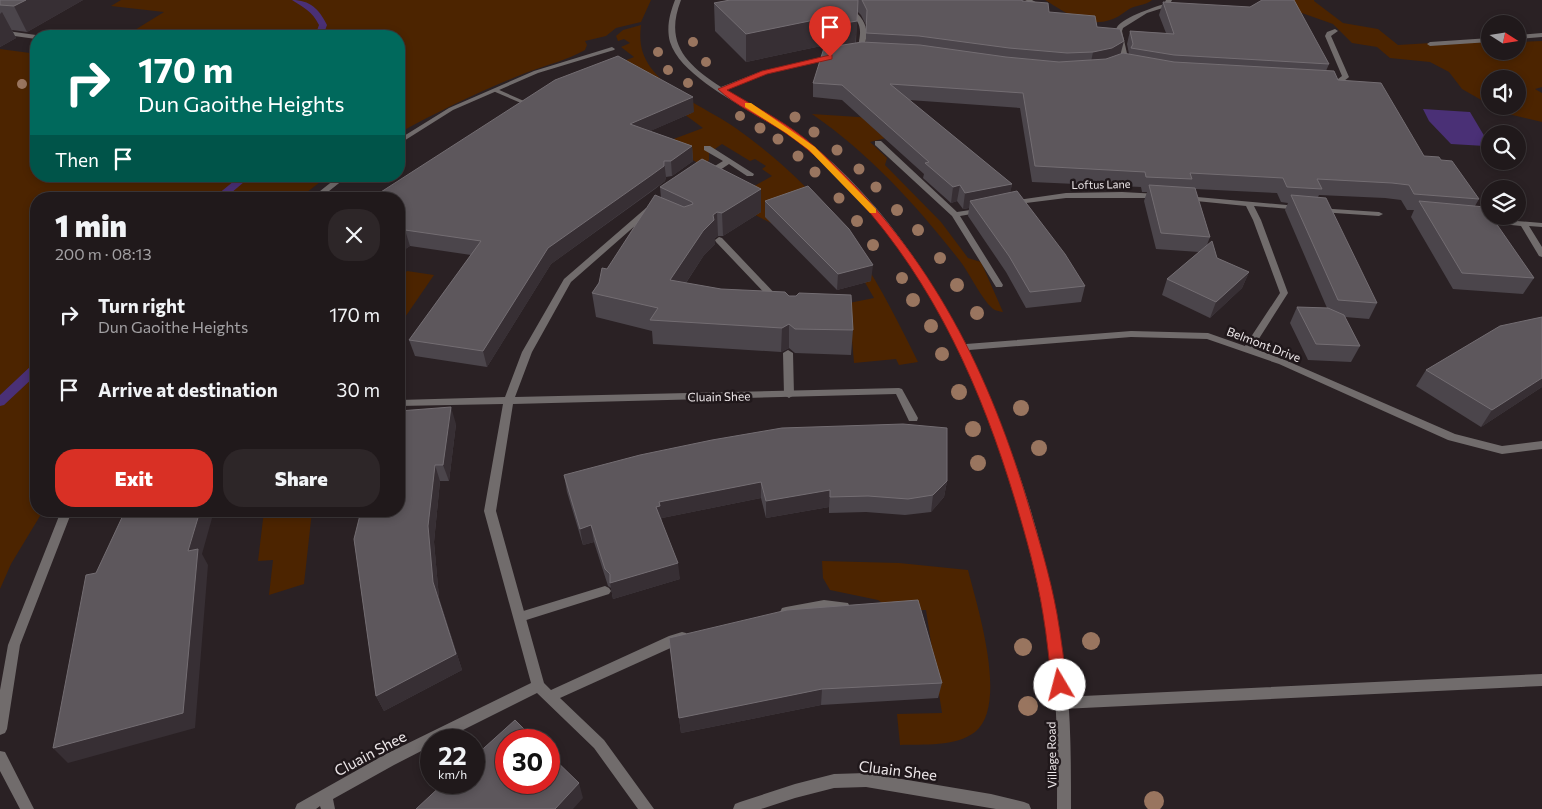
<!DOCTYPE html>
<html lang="en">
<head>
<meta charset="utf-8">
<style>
  body { margin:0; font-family:Commissioner,sans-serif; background:#2d2628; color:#f1f3f6; height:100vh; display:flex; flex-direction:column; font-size:19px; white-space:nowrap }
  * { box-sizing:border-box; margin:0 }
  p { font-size:16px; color:#a2a0a3 }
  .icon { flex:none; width:28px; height:28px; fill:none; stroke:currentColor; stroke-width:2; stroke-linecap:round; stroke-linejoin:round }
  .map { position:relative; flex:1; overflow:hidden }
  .side { position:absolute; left:30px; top:192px; width:375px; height:325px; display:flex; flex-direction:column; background:#20191b; border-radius:20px; box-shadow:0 2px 8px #0003,0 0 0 1px #3d383a }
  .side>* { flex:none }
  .hud { position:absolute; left:30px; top:30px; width:375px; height:152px; border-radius:20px; box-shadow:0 2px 8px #0003,0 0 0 1px #3d383a; background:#00695c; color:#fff; overflow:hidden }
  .needle { width:32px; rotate:102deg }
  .tools { position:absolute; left:1481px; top:15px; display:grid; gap:10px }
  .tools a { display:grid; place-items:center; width:45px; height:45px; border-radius:50%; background:#20191b; box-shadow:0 2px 8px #0003,0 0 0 1px #3d383a; font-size:25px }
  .speed { position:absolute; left:420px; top:729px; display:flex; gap:10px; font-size:25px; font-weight:700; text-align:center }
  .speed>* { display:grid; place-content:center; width:65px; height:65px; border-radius:50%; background:#20191b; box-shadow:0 2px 8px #0003,0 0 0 1px #3d383a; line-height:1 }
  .speed small { font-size:12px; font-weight:400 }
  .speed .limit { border:8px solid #d22; background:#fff; color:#111 }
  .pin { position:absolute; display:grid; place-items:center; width:42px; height:42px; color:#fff; margin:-51px -21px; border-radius:50% 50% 50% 0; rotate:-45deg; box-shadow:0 0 5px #0007 }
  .pin .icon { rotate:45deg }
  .me { position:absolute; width:55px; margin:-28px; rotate:352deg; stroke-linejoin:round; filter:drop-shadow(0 0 4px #0008) }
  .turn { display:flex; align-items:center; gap:18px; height:105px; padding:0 25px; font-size:22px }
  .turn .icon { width:65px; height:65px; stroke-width:2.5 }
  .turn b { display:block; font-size:35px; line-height:42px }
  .then { display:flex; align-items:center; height:48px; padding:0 25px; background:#0003; gap:10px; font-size:19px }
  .round { display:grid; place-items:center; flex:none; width:52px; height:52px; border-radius:20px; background:#2d2628 }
  .headline { display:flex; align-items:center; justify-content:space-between; height:85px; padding:0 25px }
  h1 { font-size:30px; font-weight:800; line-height:38px }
  .button { display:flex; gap:10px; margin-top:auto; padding:10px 25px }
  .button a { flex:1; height:58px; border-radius:20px; background:#d93025; color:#fff; font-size:20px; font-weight:800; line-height:58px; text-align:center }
  .button a+a { background:#2d2628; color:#f1f3f6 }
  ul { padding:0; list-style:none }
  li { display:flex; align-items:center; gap:15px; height:75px; padding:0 25px }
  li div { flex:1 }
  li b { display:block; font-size:19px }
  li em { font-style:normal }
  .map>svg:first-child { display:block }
  .green { fill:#4c2400 }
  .water { fill:#4a3076 }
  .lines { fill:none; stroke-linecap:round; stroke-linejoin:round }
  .stream { fill:#4a3076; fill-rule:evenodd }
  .lane { fill:#716c6c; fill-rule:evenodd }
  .street { fill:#716c6c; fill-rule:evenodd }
  .tree { fill:#99755f }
  .wall { fill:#4b454b; fill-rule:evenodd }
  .shaded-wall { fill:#372f34 }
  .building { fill:#5d575c; stroke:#736d72 }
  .route { fill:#d93025; stroke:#8d1f18 }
  .slow { fill:#f59e0b }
  .labels { text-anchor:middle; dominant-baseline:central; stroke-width:5; stroke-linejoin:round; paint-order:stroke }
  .far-street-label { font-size:11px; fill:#ede7e9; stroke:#20181b }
  .street-label { font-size:12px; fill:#ede7e9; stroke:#20181b }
  .near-street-label { font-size:15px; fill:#ede7e9; stroke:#20181b }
</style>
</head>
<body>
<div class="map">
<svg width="1542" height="809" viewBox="0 0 1542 809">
  <rect width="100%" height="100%" fill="#2a2124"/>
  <path class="green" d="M121,0H651L641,22L616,28L606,36L585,41L587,45L585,50C567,60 547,65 528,72C483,90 441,110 399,133V36H125L164,12L111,6Z
    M1045,0H1152C1146,5 1138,5 1131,8C1124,12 1118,18 1110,20C1085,28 1065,12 1045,0Z
    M1265,0H1314V1L1343,23L1378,29L1398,45L1480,40H1490V51H1518V42L1542,41V87L1535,89L1542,93V122L1504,113L1492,106H1518V79H1490V105L1462,89L1449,72L1430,62L1390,58L1377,47L1352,43L1333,24Z
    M641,25C639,42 641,54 651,68C672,96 709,109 737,129C769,152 799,178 824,207C865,256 890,305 918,362L899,365L896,359L854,363L850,316L829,307L874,298L848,253L784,218L771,223L728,201L772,176L762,169L766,166L755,159L750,161L722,144L709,153V160L705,167L663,143L703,128L665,100L597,63L614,65L634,57L621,47L630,43L624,39L618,41L616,36L623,30Z
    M0,49L30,53L36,49V176H328L298,199H36V511H43L11,564L0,589Z
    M812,114L889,119L898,135L870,142L887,158L885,165L941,222L968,258L981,262L1003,312C999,311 995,311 992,308C981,298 970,274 960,261C917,206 870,154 812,114Z
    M407,271L434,275L399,326V280Z
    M264,511H312L304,584L269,595L273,560L258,561Z
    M822,561L899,563L968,570C977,606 1009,705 975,732C956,747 923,744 900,745L897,714L942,713L926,610H892L878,600L830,590L823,578Z"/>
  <path class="water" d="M1423,109L1470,112L1489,144L1485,146L1451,144L1429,121Z"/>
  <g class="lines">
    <path class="stream" d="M292,0C310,0 319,9 327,25L323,36H315L319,25C312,11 304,8 292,0Z
      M232,176H242L244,182L224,199H212L234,181Z
      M36,364V375L4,405L0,406V395L32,365Z"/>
    <path class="lane" d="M1542,33V37L1518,39V35Z
      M1490,38V42L1430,46L1427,44L1430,42Z
      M493,89H497L533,105L528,106L493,91Z
      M719,237L722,238L780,299L781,301L780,303H774L716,242L715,240Z
      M788,350L793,353L794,395L789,398L784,395L783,353Z
      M605,586L609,588L611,591L609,594L520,622L516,621L514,617L516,613L520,612Z
      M1542,674V686L1062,709L1057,707L1055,703L1057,699L1062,697Z"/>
    <path class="street" d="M675,0H681C664,43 686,64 721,87L762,71L835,55V57L766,73L725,90C751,107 779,120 803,138C873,191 925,267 966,344L1131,331L1208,333L1245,346L1280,293L1253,220L1246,206L1186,200L1182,198L1186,196L1298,206H1301V210L1254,206L1261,220L1288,293L1253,348L1285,360L1455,434L1502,446L1542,441V449L1502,454L1448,440L1279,364L1207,339L1131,337L969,350C1018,454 1054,569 1067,684C1071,725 1071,767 1071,809H1057C1057,768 1058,726 1054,685C1049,637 1039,588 1027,541C998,428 955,319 883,227C858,196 831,167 800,142C766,116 683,83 670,42C666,27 670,13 675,0Z
      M1025,0H1032L1046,8L1041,9Z
      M1166,0H1172L1169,6L1147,13L1123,28L1122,31L1128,58L1122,64H1118L1117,63L1122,58C1120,50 1115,38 1116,30C1117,19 1155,7 1164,4Z
      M846,7H850C868,21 870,32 862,53L857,52C861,30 864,25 846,9Z
      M1335,29L1338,31L1331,36L1349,77C1344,82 1334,87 1328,82L1329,81L1338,79L1342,76L1325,36L1327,32Z
      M0,30L36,35L39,36H36V39L0,34Z
      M612,47L615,49L614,50L538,73L453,110L399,144V139L449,108L534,71Z
      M875,141H881L957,212L983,208V212L960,216L1003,285L1002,287H996L952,216L875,145Z
      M704,146H710L754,174L753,176H747L729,164L711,176H705V172L723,161L704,150Z
      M339,176H348L319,199H310Z
      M1122,192L1159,194L1163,196L1159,198H1066L1011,205L1007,203L1011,201L1066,193Z
      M646,208H649L653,210L571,282L532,352L515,397L899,388L902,389L918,418L917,421H909L896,394L513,404L496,511L544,683L551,690L669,636L682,632L686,633L688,637L686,641L560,698L604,740L654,809H638L594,748L537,693L443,740H431V746L394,765L333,799L335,809H321L320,806L316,809H295L297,804L384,755L531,683L484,511L503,404L399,406V400L505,397L522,352L564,279Z
      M1317,208L1379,212L1383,214L1379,216L1320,212H1317Z
      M1479,218L1542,223V227L1529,226L1542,247V257L1539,256L1521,226L1482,222H1479Z
      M61,511H72L20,645L7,729L5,733L0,735V690L8,645Z
      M824,600L848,603L850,607L848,611L844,612L824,610L786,617L782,616L780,612L782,608L786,607Z
      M0,751L5,752L34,809H20L0,771Z
      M866,773L991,794L1024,802L1029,804L1031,809H996L866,787L834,788L795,798L761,809H733L735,804L740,802L795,784L834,774Z"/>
  </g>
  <g class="tree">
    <circle cx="693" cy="42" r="5"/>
    <circle cx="658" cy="52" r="5"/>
    <circle cx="706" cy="62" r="5"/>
    <circle cx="668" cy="70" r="5"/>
    <circle cx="688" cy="83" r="5"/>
    <circle cx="22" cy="84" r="5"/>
    <circle cx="740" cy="116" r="5"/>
    <circle cx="795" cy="117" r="5.5"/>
    <circle cx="760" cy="128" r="5.5"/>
    <circle cx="814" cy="132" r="5.5"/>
    <circle cx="778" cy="139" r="5.5"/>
    <circle cx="837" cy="150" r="5.5"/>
    <circle cx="798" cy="156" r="5.5"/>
    <circle cx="859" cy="169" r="5.5"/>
    <circle cx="815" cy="172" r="5.5"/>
    <circle cx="876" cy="187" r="5.5"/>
    <circle cx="839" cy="198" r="5.5"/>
    <circle cx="897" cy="210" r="6"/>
    <circle cx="857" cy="221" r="6"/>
    <circle cx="918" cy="230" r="6"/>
    <circle cx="873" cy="245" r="6"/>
    <circle cx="940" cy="258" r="6"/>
    <circle cx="902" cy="278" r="6"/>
    <circle cx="957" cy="285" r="7"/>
    <circle cx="913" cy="300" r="7"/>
    <circle cx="977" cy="313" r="7"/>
    <circle cx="931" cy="326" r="7"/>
    <circle cx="942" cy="354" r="7"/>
    <circle cx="959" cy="392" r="8"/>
    <circle cx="1021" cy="408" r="8"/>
    <circle cx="973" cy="429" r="8"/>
    <circle cx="1039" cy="448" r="8"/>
    <circle cx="978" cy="463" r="8"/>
    <circle cx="1091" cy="641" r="9"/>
    <circle cx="1023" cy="647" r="9"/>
    <circle cx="1028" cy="706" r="10"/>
    <circle cx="1154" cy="801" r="10"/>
  </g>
  <path class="wall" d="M0,0H83L27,32L12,30L16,38L0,47Z
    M730,0H1022L1049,12L1097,27L1120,54H1129L1127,44L1130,31L1166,33L1159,15L1163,2L1329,64L1326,71L1338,80L1424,156L1441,160L1479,199L1475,206L1534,278L1523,294L1453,289L1411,217L1414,210H1407L1401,200L1385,198L1319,195L1318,197L1377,303L1369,319L1345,317L1360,346L1351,362L1308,360L1290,323L1297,307L1327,308L1285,210L1288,203L1281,202L1277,193L1195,189L1210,237L1207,245L1217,258L1249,272L1242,288L1210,318L1162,295L1167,279L1199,252L1156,249L1144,201L1147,192H1142L1141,187L1032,182L1020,108L909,100L1012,184L1010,192L1085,286L1081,302L1026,308L1006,272L968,216L969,208L963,209L957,201L951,203L923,178L924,174L842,100L813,97V83L826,48V45L746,62L715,31L714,3ZM857,11L861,15L866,25V42L856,43Z
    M694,112L650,131L692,146L693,161L672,176L666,177L665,181L655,189L551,264L487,367L415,356L409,340L471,255L410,246L399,253V199Z
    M660,187L761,189V212L723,236H718L715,238V244L704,255L686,283L721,289L789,296L853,330L851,355L795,353L789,348L781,352L653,344L652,331L596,317L592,293L607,269L661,198Z
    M765,201L871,281L837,290L765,217Z
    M1426,370L1542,387L1481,427L1416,386Z
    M456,424L449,481H440L434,542L439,598L462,670L384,711L376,696L354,539Z
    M564,475L947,481L944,497L931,512L905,515L866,512L829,513V507L766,518L761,498L662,518V522L680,579L613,599L611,588L608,586L594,542L583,545L567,492Z
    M669,638L942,683L938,698L821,705L681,733Z"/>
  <path class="shaded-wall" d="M26,0H83L27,32L14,6Z
    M2,12L16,38L0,47V14Z
    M829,17L857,21L855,48L826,54V45L746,62V34Z
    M1124,41L1120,56L1090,67L1093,52Z
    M693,97L694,112L632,139L630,124Z
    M692,146L693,161L672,176L671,161Z
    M664,161L666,177L665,181L551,264L487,367L483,351L548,248Z
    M1012,184L1009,200L970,201L969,208L963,209L965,193Z
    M960,185L957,201L951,203L953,187Z
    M761,189V212L723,236L722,213Z
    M717,212L718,236L715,238V244L704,255L672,304L670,280L703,231L713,215Z
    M405,230L410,246L399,253V234Z
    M873,265L871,281L837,290L838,274Z
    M1249,272L1242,288L1210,318L1216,302Z
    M789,324V348L781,352L782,328Z
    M1542,378V387L1481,427L1492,410Z
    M451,407L456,424L449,481L443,465Z
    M435,465L440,481L434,542L439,598L462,670L384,711L376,696L428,526Z
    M947,481L944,497L931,512L933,495Z
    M761,482V498L662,518V522L656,507L659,502Z
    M830,490L829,507L766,518V501Z
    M200,511H214L202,554L208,565L195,728L68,763L53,748L188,551Z
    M591,525L594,542L583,545L580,529Z
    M678,563L680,579L613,599L610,583Z
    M822,689L821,705L681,733L679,718Z
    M579,783L583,798L573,809H555Z"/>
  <path class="building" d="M0,0H26L14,6L0,5Z
    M730,0H858L857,21L827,26L829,17L746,34L714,3Z
    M862,0H1022V1L1048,3L1049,12L1095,16L1097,27L1120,29L1124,41L1112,48L1093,52L1067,53L1009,48L919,36L866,33L867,10Z
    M1262,0H1294L1329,64L1174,55L1131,48L1133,44L1130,31L1174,34L1163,2L1250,7Z
    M862,42L920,45L1006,57L1059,62L1106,59L1123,53L1174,62L1334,71L1338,80L1381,83L1424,156L1439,157L1441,160L1452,161L1479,199L1414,194L1409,185L1392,183L1317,179L1322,189L1287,187L1283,178L1190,173L1192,179L1146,177L1145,172L1035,166L1023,93L890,84L1012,184L965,193L960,185L953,187L925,163L929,162L842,85L813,83L824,48Z
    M618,56L693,97L630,124L692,146L671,161H664V166L653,174L548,248L483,351L409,340L481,241L405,230L399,234V199H370L555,80Z
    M702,159L761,189L722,213L717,212L713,215L714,220L703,231L670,280L721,289L785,292L789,296H796L799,293L851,295L853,330L795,329L789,324L782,328L650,320L658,308L592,293L599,283L602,268L607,269L655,195L684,207L693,204L692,202L660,187Z
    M1149,185L1195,188L1210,237L1161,233Z
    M808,186L849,229L873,265L838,274L765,201Z
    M1017,191L1065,254L1085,286L1030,292L1009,256L970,201Z
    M1291,195L1326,198L1377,303L1338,300Z
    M1419,201L1485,207L1490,215V216H1491L1534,278L1462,273Z
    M1212,241L1217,258L1249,272L1216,302L1167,279Z
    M1297,307L1328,308L1344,315L1360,346L1316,344Z
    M1542,317V378L1492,410L1426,370L1500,326Z
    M451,407L443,465H435L428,526L433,582L456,654L376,696L354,539L361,511H399V411Z
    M903,424L947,428V481L933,495L908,499L868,496L830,497V490L766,501L761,482L659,502L660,506L656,507L678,563L610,583V574L605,569L591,525L580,529L564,475L640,455L712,440L782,428Z
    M125,511H200L188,551L198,549L183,713L53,748L86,575L96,573Z
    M918,600L942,683L822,689L679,718L669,638L787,610Z
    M515,720L535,740H506V782H549V754L579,783L555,809H416L445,782H474V757Z"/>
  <path class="route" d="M830,55H832V59L767,74L727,90C757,108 790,124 816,148C925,246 985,361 1027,500C1038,537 1050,575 1057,614C1061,637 1064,661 1067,685L1065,689L1060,691L1054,689L1052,685C1049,661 1047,637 1043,614C1037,575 1026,537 1015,500C982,390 935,284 857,198C836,174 811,150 784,132C765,119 734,105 718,89L762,71Z"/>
  <path class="slow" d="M745,103H751L815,147L876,209V213H870L809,150L786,133L745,107Z"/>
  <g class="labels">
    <g class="far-street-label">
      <text transform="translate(1101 184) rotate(-1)">Loftus Lane</text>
    </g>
    <g class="street-label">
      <text transform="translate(1264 344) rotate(21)">Belmont Drive</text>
      <text transform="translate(719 396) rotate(-1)">Cluain Shee</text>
      <text transform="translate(1051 755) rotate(-91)">Village Road</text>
    </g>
    <g class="near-street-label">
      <text transform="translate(370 753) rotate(-28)">Cluain Shee</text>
      <text transform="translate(898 770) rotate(7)">Cluain Shee</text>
    </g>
  </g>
</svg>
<div class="tools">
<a><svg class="needle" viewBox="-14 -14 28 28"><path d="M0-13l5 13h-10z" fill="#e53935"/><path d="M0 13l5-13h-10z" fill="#a2a0a3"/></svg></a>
<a><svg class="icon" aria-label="sound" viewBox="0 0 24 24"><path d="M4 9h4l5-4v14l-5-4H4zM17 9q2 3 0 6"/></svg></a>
<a><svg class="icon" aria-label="search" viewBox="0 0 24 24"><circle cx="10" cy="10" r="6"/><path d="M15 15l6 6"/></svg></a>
<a><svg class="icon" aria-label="layers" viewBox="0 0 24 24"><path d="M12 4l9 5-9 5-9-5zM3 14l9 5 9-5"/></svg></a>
</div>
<div class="speed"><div>22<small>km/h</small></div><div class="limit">30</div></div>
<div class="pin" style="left:830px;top:57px;background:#d93025"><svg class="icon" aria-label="arrive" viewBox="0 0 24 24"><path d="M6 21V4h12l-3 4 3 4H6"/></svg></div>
<svg class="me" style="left:1060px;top:685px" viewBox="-20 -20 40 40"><circle r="19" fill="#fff"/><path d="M0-13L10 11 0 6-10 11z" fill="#d93025"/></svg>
<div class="hud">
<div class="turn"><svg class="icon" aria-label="right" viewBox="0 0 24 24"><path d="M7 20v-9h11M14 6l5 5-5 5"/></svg><div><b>170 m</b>Dun Gaoithe Heights</div></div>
<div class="then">Then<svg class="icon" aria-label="arrive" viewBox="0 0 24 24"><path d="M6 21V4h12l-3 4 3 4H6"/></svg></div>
</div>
<section class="side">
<div class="headline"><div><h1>1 min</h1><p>200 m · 08:13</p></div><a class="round"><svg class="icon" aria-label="close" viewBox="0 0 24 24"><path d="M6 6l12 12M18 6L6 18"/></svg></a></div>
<ul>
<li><svg class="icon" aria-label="right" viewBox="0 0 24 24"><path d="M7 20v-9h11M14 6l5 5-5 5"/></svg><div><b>Turn right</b><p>Dun Gaoithe Heights</p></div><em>170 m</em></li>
<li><svg class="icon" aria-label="arrive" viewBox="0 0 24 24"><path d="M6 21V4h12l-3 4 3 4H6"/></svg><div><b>Arrive at destination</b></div><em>30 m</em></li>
</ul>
<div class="button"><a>Exit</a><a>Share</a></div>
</section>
</div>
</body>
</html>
